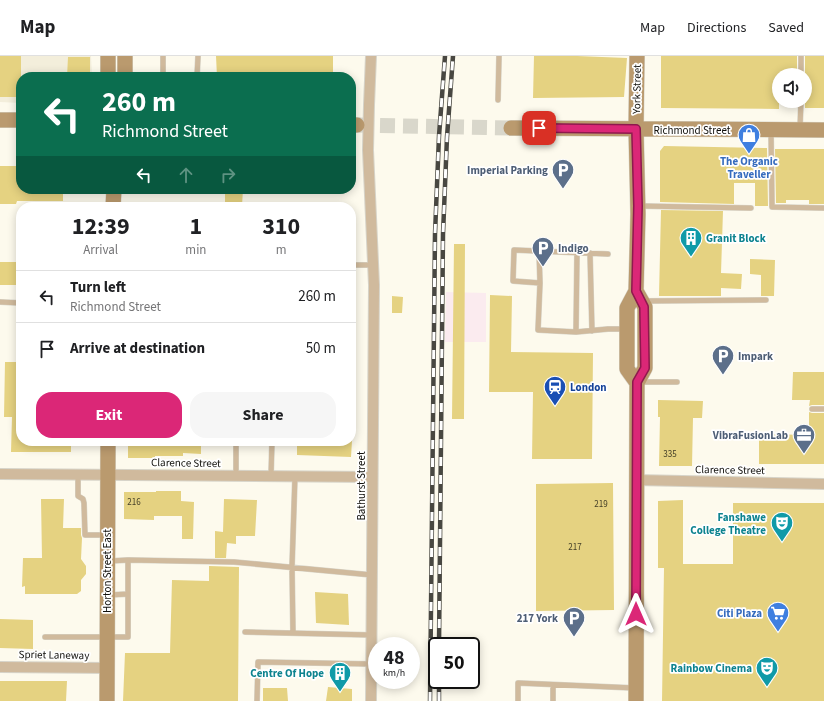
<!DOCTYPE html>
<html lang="en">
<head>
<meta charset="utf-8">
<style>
  body { margin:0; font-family:"Source Sans 3",sans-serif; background:#f6f6f6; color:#202124; height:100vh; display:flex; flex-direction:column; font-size:15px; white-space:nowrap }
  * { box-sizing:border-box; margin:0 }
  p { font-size:13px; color:#757577 }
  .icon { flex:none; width:22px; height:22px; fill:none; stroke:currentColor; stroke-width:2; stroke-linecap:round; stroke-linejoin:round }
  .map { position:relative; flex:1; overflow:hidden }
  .sheet { position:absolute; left:16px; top:146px; width:340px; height:244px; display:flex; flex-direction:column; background:#fff; border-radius:16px; box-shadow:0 2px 10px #0003 }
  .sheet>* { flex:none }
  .hud { position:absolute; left:16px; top:16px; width:340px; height:122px; border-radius:16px; box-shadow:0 2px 10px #0003; background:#0b6e4f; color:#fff; overflow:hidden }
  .fabs { position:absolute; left:772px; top:12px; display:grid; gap:8px }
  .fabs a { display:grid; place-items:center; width:40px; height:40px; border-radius:50%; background:#fff; box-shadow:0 2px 10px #0003; font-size:20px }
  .speed { position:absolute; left:368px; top:581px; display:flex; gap:8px; font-size:20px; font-weight:700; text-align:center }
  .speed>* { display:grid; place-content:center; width:52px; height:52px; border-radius:50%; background:#fff; box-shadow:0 2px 10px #0003; line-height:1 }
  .speed small { font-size:10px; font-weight:400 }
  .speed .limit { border:2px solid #111; border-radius:6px; background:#fff; color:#111 }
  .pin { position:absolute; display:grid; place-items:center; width:34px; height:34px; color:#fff; margin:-17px; border-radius:8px; box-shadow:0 2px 6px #0006 }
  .me { position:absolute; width:44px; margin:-22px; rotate:0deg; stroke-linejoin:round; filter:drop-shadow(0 0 3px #0008) }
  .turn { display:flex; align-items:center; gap:14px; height:84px; padding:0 20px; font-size:18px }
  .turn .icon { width:52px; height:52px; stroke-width:2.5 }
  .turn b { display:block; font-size:28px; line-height:34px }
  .lanes { display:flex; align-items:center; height:38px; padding:0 20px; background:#0003; justify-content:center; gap:20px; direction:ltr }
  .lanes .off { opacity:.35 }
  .eta { display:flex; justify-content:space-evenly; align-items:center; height:68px; text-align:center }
  .eta b { font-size:24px; font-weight:700; line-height:28px }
  .action { display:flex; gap:8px; margin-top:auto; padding:8px 20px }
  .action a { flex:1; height:46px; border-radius:16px; background:#db2777; color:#fff; font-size:16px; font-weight:700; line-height:46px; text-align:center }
  .action a+a { background:#f6f6f6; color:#202124 }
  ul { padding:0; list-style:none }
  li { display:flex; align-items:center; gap:12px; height:52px; padding:0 20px; border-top:1px solid #e0e0e0 }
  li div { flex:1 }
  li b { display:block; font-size:15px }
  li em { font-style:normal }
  header { display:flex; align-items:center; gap:24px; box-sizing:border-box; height:56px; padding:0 20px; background:#fff; border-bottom:1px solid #e0e0e0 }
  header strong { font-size:19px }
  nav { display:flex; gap:22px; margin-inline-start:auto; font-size:14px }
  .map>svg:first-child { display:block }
  .commercial { fill:#fbebef }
  .built { fill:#f3eedb }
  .building { fill:#e5d281 }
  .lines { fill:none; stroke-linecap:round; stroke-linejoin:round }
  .secondary-tunnel { stroke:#d9d7cb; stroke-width:15; stroke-dasharray:15 8; stroke-linecap:butt }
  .lane-casing { stroke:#d7d4c9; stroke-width:6 }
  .street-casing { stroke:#d7d4c9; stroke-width:12 }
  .secondary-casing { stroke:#d7d4c9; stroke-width:16 }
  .lane { stroke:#d0ba9d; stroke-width:5 }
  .street { stroke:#d0ba9d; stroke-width:10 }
  .secondary { stroke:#ba9a6e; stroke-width:15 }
  .rail-casing { stroke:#484741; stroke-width:4.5 }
  .rail { stroke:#fff; stroke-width:3; stroke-dasharray:9; stroke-linecap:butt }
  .route-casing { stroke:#8e194d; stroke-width:10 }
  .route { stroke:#db2777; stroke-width:7 }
  .labels { text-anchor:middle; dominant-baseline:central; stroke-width:3.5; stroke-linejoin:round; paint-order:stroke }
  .number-label { font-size:9px; fill:#454028 }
  .street-label { font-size:11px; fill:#100f0b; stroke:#fff }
  .shop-label { font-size:11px; font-weight:bold; fill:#366cbe; stroke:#fff }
  .service-label { font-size:11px; font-weight:bold; fill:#4e5e75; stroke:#fff; text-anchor:end }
  .culture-label { font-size:11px; font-weight:bold; fill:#0d838f; stroke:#fff; text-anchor:end }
  .transit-label { font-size:11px; font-weight:bold; fill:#164399; stroke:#fff; text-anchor:start }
</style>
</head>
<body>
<header>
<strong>Map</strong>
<nav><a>Map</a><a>Directions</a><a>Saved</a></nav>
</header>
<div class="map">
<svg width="824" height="645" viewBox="0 0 824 645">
  <rect width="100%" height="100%" fill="#fdfaed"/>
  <path class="commercial" d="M446,236L486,237V286H445Z"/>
  <path class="built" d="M0,0H91L92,21H21V47L0,46Z"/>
  <path class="building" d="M0,0H21V41H0Z
    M216,0H333V21H217Z
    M534,0H577L627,2L624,41L533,42Z
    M661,0H797V19H779V53L661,52Z
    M805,0H824V52H805Z
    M68,1H90V21H67Z
    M664,90L767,92L768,150H755V127H734V148L660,146V95Z
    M775,93H824V148H809V144H786V147H776Z
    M0,110H21V133H63V145H17L16,148H0Z
    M225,133H243L242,150H225Z
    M661,154L723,155L721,217L742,218L741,233L721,232V240H659Z
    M454,188H465L464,363H452Z
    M750,203L775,204L774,240H761V219L750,218Z
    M0,206H21V229H0Z
    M490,239L512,240L511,296L593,297L592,403H532L533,336H489Z
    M392,240L403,241L402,257H392Z
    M5,306H21V385H71V396H11L12,361H4Z
    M793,316H824V349H812L809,350L810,344H792Z
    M658,344L703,345L702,362H693L692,410H659L660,361H658Z
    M809,356L812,357H824V408H759V378L809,379Z
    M128,385H201V398L183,397V400H155V402H128Z
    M297,385H352L351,401L297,399Z
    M613,427L614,554L536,555V428Z
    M156,435H181V445L194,446L193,483H182V460H154V464L124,463V436H156Z
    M41,443H64L63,472H81V479L82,482L81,503L86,510V518L81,524V535L77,538H25V530L22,531L23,502H42Z
    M224,443L257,444L255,480H236V488L227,487L226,502H215V475L223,476Z
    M683,444V508H733V447H824V645H662L664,512H658V445Z
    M209,510L239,511L238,645H123L125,597H170L172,524L209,525Z
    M315,536L348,538L349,569L316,567Z
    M0,563L33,564V593L0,592Z
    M0,625H67L66,645H0Z
    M328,631L352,633V645H326Z
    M263,632H287L288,645H263Z"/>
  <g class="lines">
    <path class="secondary-tunnel" d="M357,69L511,72"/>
    <g class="lane-casing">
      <path id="lane" d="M801,19V0
        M163,21V0
        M197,21L198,0
        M498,44L499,0
        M800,72L801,45
        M771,75L772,151L824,152
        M640,150L751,152
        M539,195L540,227L538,274L576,276L577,196
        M590,197L592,275
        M351,209H374
        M540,227L513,225L514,194L608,198
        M643,245L766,244
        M0,246L21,247
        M576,276L608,273H625
        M640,326H677
        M812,353H824
        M236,385V420
        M78,418V440L83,443L84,447L85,479H106
        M271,420L272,385
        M110,505L128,504L234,506L372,519
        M109,539L128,538
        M245,576L372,579
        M293,577L292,511L295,420
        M45,581H128V504
        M257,645L258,606L372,608
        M518,645V627L635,632
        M553,645V629"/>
    </g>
    <g class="street-casing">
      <path id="street" d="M0,418L372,421
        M636,424L824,428
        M0,611L107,612
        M371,645L374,229L368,94L369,49L371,0"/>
    </g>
    <g class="secondary-casing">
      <path id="secondary" d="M108,21V0
        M125,21V0
        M0,64H21
        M351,69H357
        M511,72L824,74
        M113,151L114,133
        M636,235L627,252V313L637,327
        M107,645L108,385
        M636,645L637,327L645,312V251L636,235L638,158L636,73L637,0"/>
    </g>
    <use href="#lane" class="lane"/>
    <use href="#street" class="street"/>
    <use href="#secondary" class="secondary"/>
    <g class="rail-casing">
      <path id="rail" d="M439,590L443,178L447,81L453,0
        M430,645L435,178L439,80L445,0
        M439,645V624"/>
    </g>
    <use href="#rail" class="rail"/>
  </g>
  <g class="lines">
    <g class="route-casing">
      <path id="route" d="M539,72L636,73L638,150L636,235L644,251L645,312L637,326L636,558"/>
    </g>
    <use href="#route" class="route"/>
  </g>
  <defs>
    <g id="shop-pin" transform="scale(1.15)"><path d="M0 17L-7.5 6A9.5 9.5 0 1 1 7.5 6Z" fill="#3f7fe0" stroke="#fff"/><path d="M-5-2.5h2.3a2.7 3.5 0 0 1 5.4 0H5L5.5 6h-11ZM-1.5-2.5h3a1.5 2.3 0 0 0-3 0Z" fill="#fff"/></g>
    <g id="parking-pin" transform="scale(1.15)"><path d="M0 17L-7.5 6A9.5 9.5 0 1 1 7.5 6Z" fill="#5c6f8a" stroke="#fff"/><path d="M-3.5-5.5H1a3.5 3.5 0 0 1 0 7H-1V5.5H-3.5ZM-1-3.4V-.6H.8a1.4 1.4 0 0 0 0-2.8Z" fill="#fff"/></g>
    <g id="building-pin" transform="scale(1.15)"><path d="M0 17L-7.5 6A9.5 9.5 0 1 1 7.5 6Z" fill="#0f9aa8" stroke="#fff"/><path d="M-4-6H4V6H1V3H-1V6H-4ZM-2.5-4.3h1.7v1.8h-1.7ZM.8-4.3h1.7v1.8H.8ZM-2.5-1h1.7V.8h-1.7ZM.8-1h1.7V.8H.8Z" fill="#fff"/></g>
    <g id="station-pin" transform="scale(1.15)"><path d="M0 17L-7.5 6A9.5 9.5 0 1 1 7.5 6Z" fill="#1a4fb4" stroke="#fff"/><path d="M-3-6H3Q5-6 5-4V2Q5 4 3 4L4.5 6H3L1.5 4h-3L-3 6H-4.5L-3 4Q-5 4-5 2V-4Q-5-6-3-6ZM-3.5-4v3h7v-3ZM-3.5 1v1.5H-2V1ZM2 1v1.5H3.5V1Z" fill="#fff"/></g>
    <g id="office-pin" transform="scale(1.15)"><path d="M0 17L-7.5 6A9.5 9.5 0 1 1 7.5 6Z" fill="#5c6f8a" stroke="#fff"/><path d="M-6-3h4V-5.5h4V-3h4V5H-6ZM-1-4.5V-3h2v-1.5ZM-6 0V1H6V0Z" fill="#fff"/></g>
    <g id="theatre-pin" transform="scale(1.15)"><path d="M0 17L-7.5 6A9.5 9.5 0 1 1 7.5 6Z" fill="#0f9aa8" stroke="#fff"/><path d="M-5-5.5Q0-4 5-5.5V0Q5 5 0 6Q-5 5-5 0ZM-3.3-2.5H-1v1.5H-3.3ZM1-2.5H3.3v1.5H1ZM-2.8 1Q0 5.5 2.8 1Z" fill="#fff"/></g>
    <g id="supermarket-pin" transform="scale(1.15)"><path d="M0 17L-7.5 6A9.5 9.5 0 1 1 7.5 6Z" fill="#3f7fe0" stroke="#fff"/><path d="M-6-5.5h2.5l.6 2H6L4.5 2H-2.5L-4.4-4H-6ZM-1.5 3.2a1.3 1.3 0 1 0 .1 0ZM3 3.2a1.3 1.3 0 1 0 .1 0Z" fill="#fff"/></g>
  </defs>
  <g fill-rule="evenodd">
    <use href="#shop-pin" x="749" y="79"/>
    <use href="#parking-pin" x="563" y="114"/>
    <use href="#building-pin" x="691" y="182"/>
    <use href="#parking-pin" x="543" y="192"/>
    <use href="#parking-pin" x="723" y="300"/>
    <use href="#station-pin" x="555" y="331"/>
    <use href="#office-pin" x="804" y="379"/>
    <use href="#theatre-pin" x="782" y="467"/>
    <use href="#supermarket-pin" x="778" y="557"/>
    <use href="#parking-pin" x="574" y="562"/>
    <use href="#theatre-pin" x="767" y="612"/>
    <use href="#building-pin" x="340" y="617"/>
  </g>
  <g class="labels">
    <g class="number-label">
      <text x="670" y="398">335</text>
      <text x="134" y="446">216</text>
      <text x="601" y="448">219</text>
      <text x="575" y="491">217</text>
    </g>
    <g class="street-label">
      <text transform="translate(637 33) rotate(-89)">York Street</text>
      <text x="692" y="74">Richmond Street</text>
      <text transform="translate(186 407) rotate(1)">Clarence Street</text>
      <text transform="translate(730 414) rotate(1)">Clarence Street</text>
      <text transform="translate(361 430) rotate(-90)">Bathurst Street</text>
      <text transform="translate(107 515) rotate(-90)">Horton Street East</text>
      <text transform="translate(54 599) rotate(1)">Spriet Laneway</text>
    </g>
    <g class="shop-label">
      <text x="749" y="105">The Organic<tspan x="749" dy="13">Traveller</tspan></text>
      <text x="762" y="557" text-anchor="end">Citi Plaza</text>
    </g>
    <g class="service-label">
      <text x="548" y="114">Imperial Parking</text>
      <text x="558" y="192" text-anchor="start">Indigo</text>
      <text x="738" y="300" text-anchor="start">Impark</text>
      <text x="788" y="379">VibraFusionLab</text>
      <text x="558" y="562">217 York</text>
    </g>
    <g class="culture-label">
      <text x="706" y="182" text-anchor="start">Granit Block</text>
      <text x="766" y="461">Fanshawe<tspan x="766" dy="13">College Theatre</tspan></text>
      <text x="752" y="612">Rainbow Cinema</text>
      <text x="324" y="617">Centre Of Hope</text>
    </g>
    <g class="transit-label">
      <text x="570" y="331">London</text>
    </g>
  </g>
</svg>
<div class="fabs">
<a><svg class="icon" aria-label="sound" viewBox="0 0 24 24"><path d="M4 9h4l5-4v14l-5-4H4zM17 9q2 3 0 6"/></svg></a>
</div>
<div class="speed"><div>48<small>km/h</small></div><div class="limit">50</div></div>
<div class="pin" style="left:539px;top:72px;background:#d93025"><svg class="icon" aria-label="arrive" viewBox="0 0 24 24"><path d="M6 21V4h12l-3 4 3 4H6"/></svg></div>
<svg class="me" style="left:636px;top:558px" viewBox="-20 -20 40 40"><path d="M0-17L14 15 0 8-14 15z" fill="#db2777" stroke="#fff" stroke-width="4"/></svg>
<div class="hud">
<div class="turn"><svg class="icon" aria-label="left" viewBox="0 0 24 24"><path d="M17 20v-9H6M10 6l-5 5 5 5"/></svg><div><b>260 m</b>Richmond Street</div></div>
<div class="lanes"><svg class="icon" aria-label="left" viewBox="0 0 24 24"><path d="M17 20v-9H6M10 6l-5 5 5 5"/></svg><svg class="icon off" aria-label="ahead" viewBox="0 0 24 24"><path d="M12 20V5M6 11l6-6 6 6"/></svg><svg class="icon off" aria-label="right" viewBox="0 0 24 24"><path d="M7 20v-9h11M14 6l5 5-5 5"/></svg></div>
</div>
<section class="sheet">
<div class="eta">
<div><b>12:39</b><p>Arrival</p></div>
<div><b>1</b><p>min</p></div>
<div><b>310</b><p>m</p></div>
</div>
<ul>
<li><svg class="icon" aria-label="left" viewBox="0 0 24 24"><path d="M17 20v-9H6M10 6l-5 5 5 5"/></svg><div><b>Turn left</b><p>Richmond Street</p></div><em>260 m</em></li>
<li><svg class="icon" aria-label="arrive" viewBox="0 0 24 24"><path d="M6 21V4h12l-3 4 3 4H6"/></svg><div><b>Arrive at destination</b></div><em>50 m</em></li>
</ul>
<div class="action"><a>Exit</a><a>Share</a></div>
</section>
</div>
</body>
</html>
